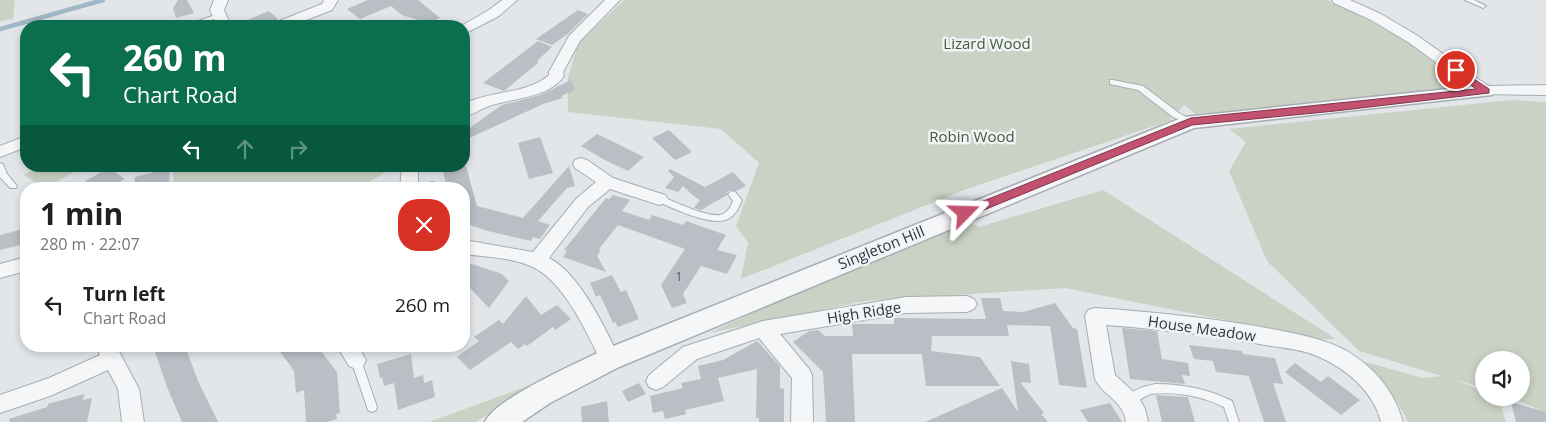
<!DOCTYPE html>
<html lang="en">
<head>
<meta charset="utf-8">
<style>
  body { margin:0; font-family:"Open Sans",sans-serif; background:#f2f2f2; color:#202124; height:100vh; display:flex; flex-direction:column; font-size:19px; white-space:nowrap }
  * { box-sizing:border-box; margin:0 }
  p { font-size:16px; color:#757577 }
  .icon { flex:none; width:28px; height:28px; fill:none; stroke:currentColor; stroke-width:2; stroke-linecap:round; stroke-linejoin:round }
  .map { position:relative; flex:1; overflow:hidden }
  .details { position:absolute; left:20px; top:182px; width:450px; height:170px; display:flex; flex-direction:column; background:#fff; border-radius:20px; box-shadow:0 2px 8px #0003 }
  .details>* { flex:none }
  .guide { position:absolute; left:20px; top:20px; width:450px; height:152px; border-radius:20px; box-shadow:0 2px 8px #0003; background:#0b6e4f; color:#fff; overflow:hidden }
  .buttons { position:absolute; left:1475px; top:351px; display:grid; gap:10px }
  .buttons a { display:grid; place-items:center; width:55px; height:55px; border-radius:50%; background:#fff; box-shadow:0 2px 8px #0003; font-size:25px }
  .pin { position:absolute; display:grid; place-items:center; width:42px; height:42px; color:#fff; margin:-21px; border:2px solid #fff; border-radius:50%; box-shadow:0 1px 5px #0007 }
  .me { position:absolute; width:55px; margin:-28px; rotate:68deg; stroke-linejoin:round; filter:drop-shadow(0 0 4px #0008) }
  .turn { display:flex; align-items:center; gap:18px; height:105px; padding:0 20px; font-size:22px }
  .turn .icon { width:65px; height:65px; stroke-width:2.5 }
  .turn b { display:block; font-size:35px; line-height:42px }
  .lanes { display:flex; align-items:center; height:48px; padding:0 20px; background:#0003; justify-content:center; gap:25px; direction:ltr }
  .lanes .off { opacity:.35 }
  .round { display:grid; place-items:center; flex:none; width:52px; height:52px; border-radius:20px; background:#f2f2f2 }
  .summary { display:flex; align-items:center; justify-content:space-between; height:85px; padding:0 20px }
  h1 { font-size:30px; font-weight:700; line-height:38px }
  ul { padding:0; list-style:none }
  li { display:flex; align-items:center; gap:15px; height:75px; padding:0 20px }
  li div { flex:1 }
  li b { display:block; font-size:19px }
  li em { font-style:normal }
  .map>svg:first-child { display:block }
  .green { fill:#c9d2c4 }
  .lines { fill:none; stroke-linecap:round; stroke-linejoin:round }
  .stream { stroke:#a0b7c6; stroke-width:4.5 }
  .building { fill:#b9bfc5 }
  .service-casing { stroke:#a7adb3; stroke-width:2 }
  .minor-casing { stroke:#a7adb3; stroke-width:2 }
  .tertiary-casing { stroke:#a7adb3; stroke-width:3 }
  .service { fill:#f4f6f8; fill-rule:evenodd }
  .minor { fill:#f4f6f8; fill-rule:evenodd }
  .tertiary { fill:#f4f6f8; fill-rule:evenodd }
  .route { fill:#c35270; stroke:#7f3549 }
  .labels { text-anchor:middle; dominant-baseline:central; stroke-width:5; stroke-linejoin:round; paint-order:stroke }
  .number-label { font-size:12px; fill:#4e5861 }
  .park-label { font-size:15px; fill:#445a3a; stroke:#f1f4f7 }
  .street-label { font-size:15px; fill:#2b3540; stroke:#f1f4f7 }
</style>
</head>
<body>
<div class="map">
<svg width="1546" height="422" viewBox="0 0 1546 422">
  <rect width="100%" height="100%" fill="#e2e6e9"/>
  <path class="green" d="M0,0H15L13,19L0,21Z
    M624,0H1327L1413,42L1466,84L1461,93L1327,105L1195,114L1184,105L1169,121L967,189L741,279L748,243L736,226L759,163L721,129L568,112V78L578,44Z
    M1512,100L1546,102V412L1510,398H1521V360H1484V388L1453,379L1484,391V398H1498L1506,422H1408C1394,393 1382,381 1358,360L1423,378L1442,376L1359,351L1267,261L1229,171L1246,142L1229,129Z
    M38,166H77L80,169L44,188L24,175Z
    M173,166H390L393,168L357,189H174Z
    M1103,190L1336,339H1320L1065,288L865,301L709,333L824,280L967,222L979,227Z
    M542,381L476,422H429Z"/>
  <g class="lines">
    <path class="stream" d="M0,29L103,0"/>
  </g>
  <path class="building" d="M178,0H187L194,13L176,18L173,8Z
    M368,0H418L440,18L428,23L402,15L391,6L360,19L347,9Z
    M578,10L588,14L569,33L552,45L536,39Z
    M269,11L278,19L272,22L270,26H233Z
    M538,41L552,47L537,61L539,62L504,91L483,83Z
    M571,80L575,90L561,96L563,98L543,104L465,140L464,138V132L502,105L540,95Z
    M669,130L692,152L675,160L652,138Z
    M597,134L618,144L644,157L628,171L603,159L581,146Z
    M540,137L553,173L529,179L518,143Z
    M441,166H466L477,206L523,218L569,166L575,186L567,188L538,221L550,225L540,239L533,237L531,241L488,231L464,223V189H448Z
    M109,168L125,179L107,189H94L85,181Z
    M170,168L169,183L146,189H134L135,177Z
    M670,169L705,187L733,172L746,186L736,191L731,190L727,192V195L701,210L694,208L700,200L696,198L683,186L678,192L665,188L674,177L668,171Z
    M613,195L630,200L622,211L649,220L652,215L683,225L686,221L726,235L717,250L737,255L727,274L701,266L683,294L687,303L672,308L661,285L685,249L618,225L599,249L601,250L597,256L606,272L563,257L567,251L564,250L606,198L609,199Z
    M23,229L20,245L0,250V235Z
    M469,263L502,274L509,281L489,308L470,288L464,286V269Z
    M612,275L621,292L626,290L639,319L618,327L615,322L613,323L600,295L596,297L590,283Z
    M526,296L541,315L557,305L571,319L555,330L553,327L527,346L525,344L518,349L511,342L470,370L457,357L479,341L474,337L499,320L503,324Z
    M981,298H1000L1003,311L1023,312L1055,303L1073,328L1077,329L1087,388L1059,385L1050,326L1007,325L1009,336H932L931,351L980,357L1000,386H926L922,354H852L855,422H826L823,372L793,342L809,331L818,330L825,336H853L852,324H894V318L986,319Z
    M1122,328L1157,331L1162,359L1188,363L1190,376L1182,375L1185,384L1130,379Z
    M757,341L780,366V388L784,389V422H759V418H756L757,369L718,378L724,401L685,410L686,414L665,419L663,411L653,413L650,396L683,388L681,383L701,379L698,366L723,360Z
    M1189,345L1242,351L1243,354L1275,358L1283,384L1273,383L1286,422H1264L1249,376L1216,372L1213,361L1194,359Z
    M153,346H185L198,381L218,422H182L167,387Z
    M276,346H317L337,372L340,413L336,414L337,419L327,422H306L304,390L296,393L294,371Z
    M411,354L414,378L423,375L424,383L432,380L435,397L398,410L394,383L384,386L382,377L380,378L377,364Z
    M1011,361L1029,364L1031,383L1020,382L1044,413L1041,414L1048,422H925L1002,388L1018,412Z
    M1295,363L1321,382L1328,376L1360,400L1341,415L1285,372Z
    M639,383L646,394L628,402L622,391Z
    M84,394L83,400L92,398L87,422H10L9,419L47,407L48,404Z
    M1156,395L1188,397L1195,422H1162Z
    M607,401L609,422H582L581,407Z
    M1511,402L1546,412V422H1516Z
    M1110,403L1122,422H1088L1080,410Z"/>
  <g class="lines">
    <g class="service-casing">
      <path id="service" d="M1465,0H1474L1486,6L1483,8L1481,7Z
        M218,14L220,15V17L193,26H184Z
        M176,22L178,23L180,26H174L173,24Z
        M1110,80H1113L1143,86L1179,113L1195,122L1191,125L1173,117L1138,90L1110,84Z
        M0,163L3,164L7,174L17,186L16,188H10L0,177Z
        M432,182L435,183L436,185C432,190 424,189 418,189L419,187Z
        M732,191L735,192L742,200C739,207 736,215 728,219C711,227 673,208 656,201L655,199L659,196C675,201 704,217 720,215C727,214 731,206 733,201L728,194Z
        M356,356L360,357L361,360L377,407L376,410L372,412L368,410L367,407L351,360L352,357Z
        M1156,384C1182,384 1208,389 1232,401L1239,422H1229L1224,407C1203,396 1174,391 1151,394C1142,396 1135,407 1126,403L1125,400C1131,390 1144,386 1156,384Z"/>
    </g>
    <g class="minor-casing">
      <path id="minor" d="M214,0H228L224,10L231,26H217L210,10Z
        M324,0H338L332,10L291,26H272L274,23L322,4Z
        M502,0H517L499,16L464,34V26H461L489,10Z
        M605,0H620L580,41L563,72L564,76C549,98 512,98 489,106C480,109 473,115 464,117V105L471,101C495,91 529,93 549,75V72L569,36Z
        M1332,0H1350L1381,14L1418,36L1488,86L1546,85V95L1480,94L1408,42L1371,20L1334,3Z
        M26,136V147L0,157V146Z
        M581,158L587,160L613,178L665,195L668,199L665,203L659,205L610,189L588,207L549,258C580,274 605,328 620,359L617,365L610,368L603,365C587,334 563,277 528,265C508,257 485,257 464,254V240L533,252L576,199L596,182L575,168L573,164L575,160Z
        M402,166H418V189H400Z
        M26,257V271L0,278V264Z
        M967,296L974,299L977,304L974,309L967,312L906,313L780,334L809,369L812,375L813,422H791L792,378L759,338L697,359L663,387L656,390L649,387L646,381L649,375L683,347L763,321L906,297Z
        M1095,308C1154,312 1214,318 1272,329C1297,334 1322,338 1345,350C1373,366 1394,390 1403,422H1381C1374,392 1346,368 1317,356C1301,349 1282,348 1265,345C1213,335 1160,329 1106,325L1115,375L1138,396L1145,409L1148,422H1126C1124,401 1103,396 1095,379L1085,316L1088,310Z
        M96,346H116L139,389L144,422H122L118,389L108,370L50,396L0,413V395L49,378L100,355Z
        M337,346H358L366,360L363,366L356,369L349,366Z"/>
    </g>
    <g class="tertiary-casing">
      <path id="tertiary" d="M1485,85L1492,87L1495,91L1492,95L1194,128L619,367L550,403L522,422H485C496,398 574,365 601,351L1184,117Z"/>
    </g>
    <use href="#service" class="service"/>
    <use href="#minor" class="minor"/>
    <use href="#tertiary" class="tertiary"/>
  </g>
  <path class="route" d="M1456,67L1489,89V93L1335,111L1192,125L969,216H961L959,213L961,210L1191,118L1476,89L1453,72V68Z"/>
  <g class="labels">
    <g class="number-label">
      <text x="679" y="276">1</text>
    </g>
    <g class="park-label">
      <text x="987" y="43">Lizard Wood</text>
      <text x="972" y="136">Robin Wood</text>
    </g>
    <g class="street-label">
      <text transform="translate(881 247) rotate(-22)">Singleton Hill</text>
      <text transform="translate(864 312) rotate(-9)">High Ridge</text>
      <text transform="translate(1202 328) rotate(8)">House Meadow</text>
    </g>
  </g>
</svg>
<div class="buttons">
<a><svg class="icon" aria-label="sound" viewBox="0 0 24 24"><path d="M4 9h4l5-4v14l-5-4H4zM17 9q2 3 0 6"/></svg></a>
</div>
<div class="pin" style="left:1456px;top:70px;background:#d93025"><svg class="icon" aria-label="arrive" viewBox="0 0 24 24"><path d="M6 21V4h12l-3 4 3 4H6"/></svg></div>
<svg class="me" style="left:965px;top:213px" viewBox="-20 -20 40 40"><path d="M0-17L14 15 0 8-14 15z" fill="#c35270" stroke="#fff" stroke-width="4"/></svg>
<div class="guide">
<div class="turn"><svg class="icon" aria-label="left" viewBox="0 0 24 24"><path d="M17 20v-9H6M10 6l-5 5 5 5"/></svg><div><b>260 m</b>Chart Road</div></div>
<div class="lanes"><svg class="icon" aria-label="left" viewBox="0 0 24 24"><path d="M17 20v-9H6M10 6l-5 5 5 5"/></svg><svg class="icon off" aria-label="ahead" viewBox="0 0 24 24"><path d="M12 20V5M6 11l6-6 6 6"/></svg><svg class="icon off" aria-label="right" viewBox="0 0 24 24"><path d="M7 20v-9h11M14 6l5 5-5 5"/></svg></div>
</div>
<section class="details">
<div class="summary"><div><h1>1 min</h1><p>280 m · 22:07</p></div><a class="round" style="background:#d93025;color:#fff"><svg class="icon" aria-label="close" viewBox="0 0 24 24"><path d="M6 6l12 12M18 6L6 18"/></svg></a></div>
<ul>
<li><svg class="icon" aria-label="left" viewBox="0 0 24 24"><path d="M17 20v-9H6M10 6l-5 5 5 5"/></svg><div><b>Turn left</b><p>Chart Road</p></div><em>260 m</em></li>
</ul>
</section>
</div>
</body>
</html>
